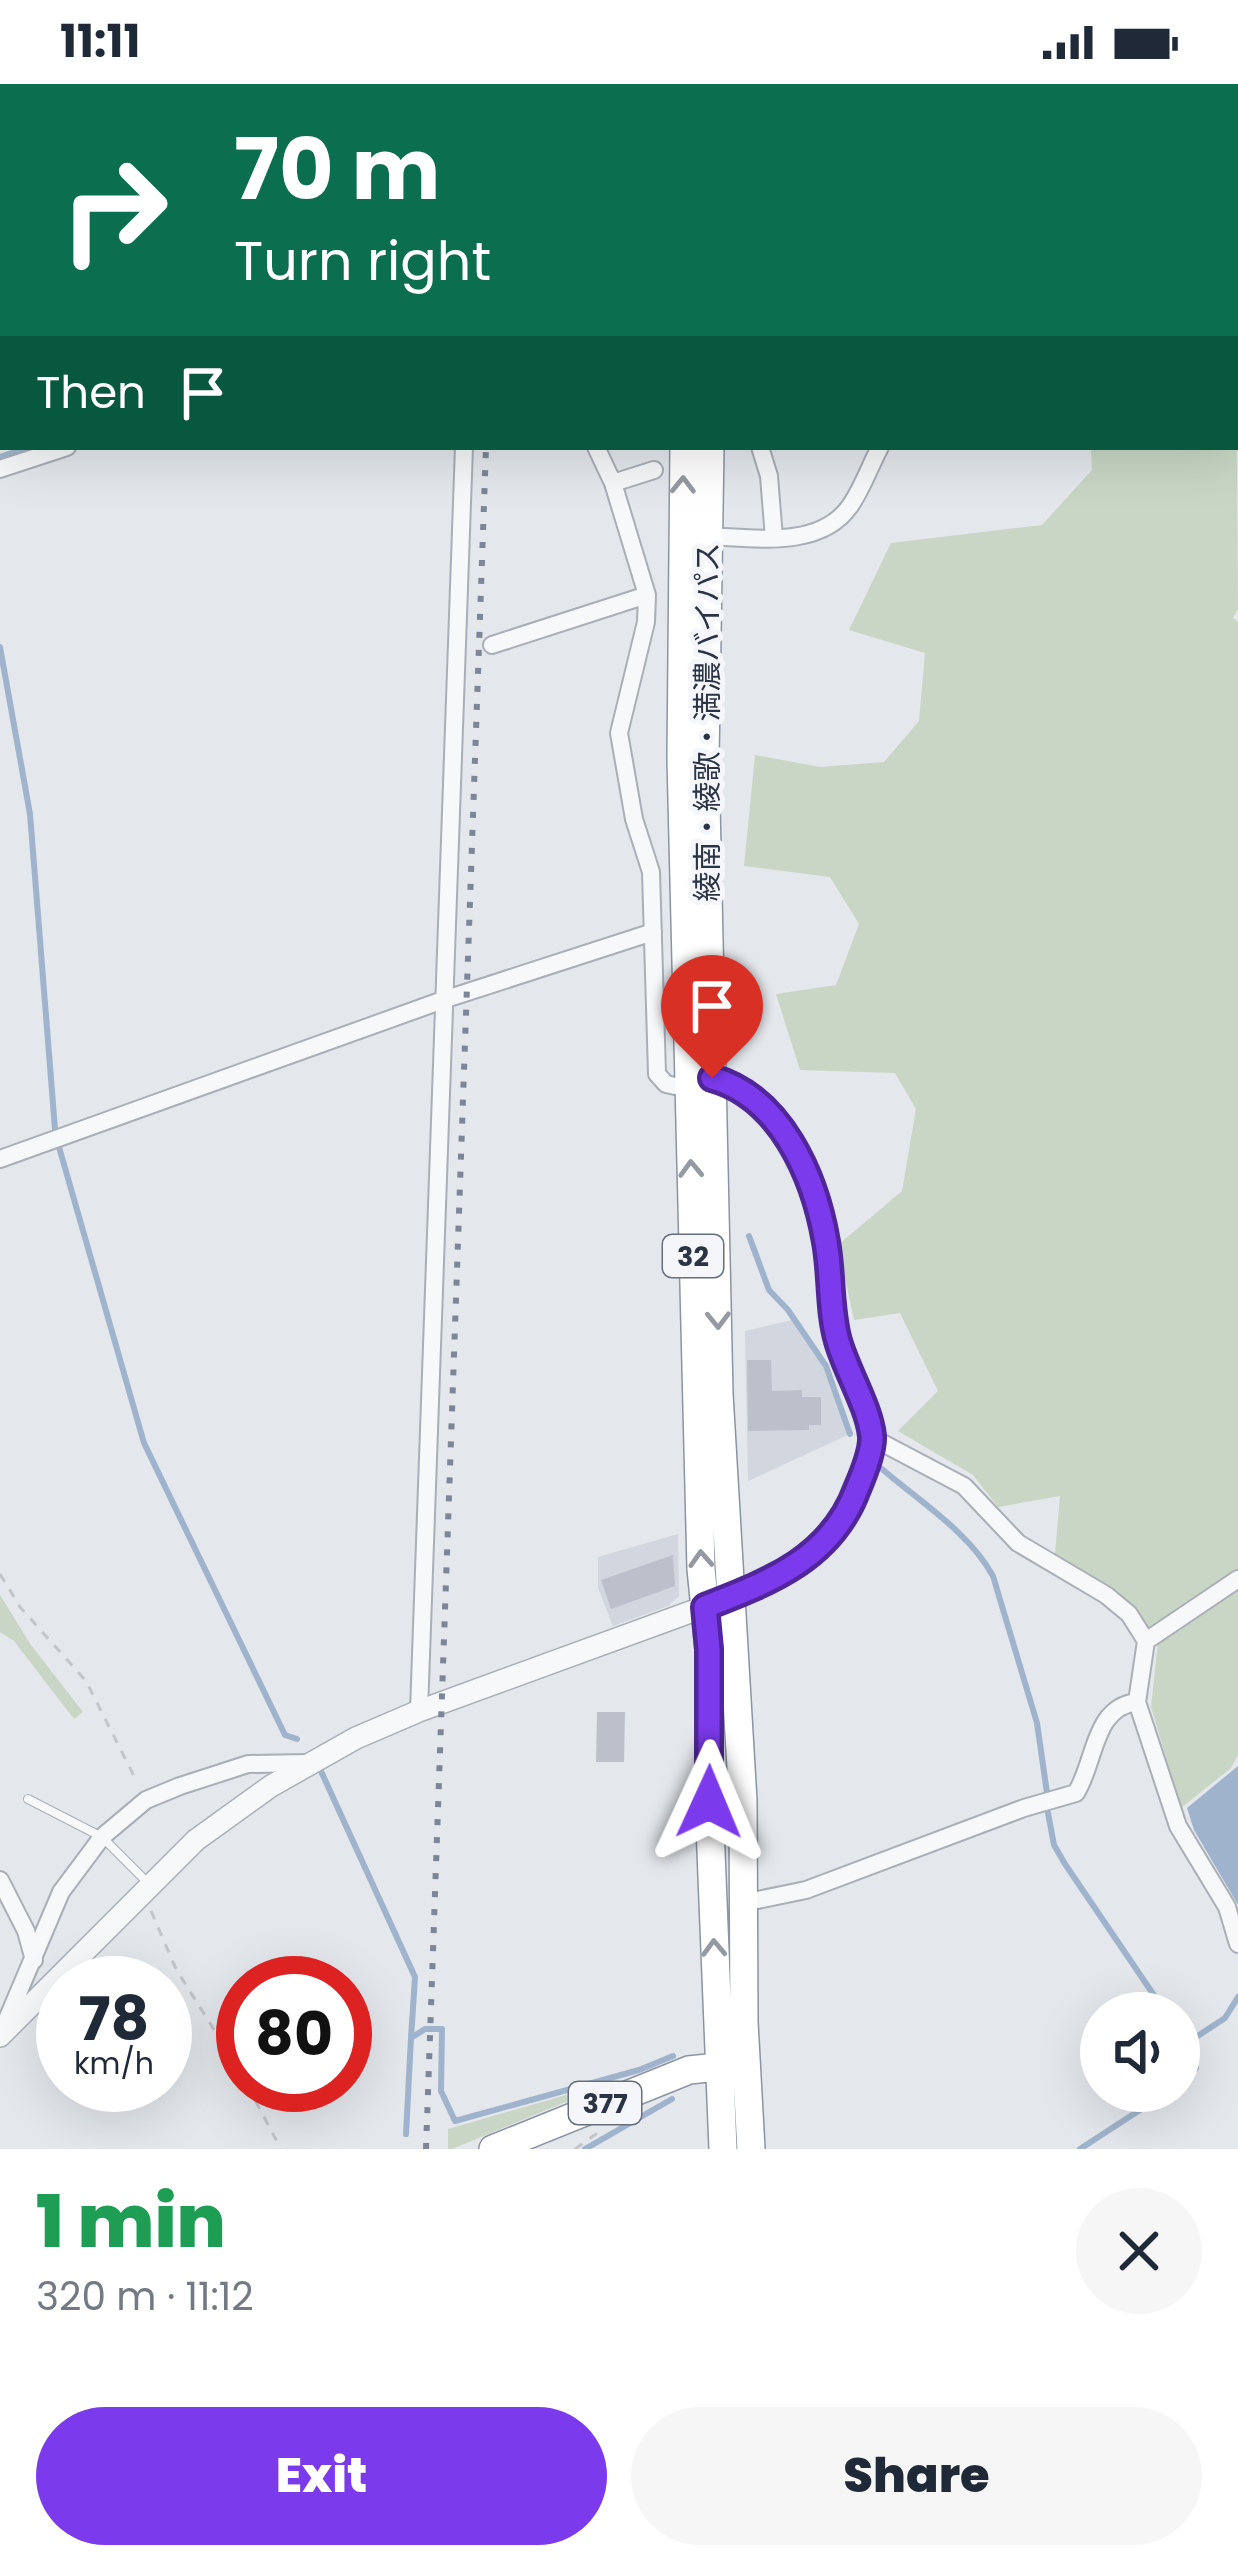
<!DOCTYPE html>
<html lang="en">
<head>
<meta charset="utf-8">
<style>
  body { margin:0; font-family:Poppins,"Noto Sans JP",sans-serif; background:#f6f6f7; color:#1f2937; height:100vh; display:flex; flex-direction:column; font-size:45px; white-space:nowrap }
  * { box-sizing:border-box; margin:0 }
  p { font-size:39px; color:#747a83 }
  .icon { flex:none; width:66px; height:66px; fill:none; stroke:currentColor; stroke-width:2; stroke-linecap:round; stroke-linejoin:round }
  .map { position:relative; height:2065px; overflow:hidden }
  .side { display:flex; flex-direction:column; background:#fff; flex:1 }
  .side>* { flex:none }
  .banner { position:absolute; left:0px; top:0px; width:1239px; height:366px; box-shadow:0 12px 48px #0002; background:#0b6e4f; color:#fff; overflow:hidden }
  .controls { position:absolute; left:1080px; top:1908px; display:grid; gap:24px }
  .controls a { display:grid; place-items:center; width:120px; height:120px; border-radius:50%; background:#fff; box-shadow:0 12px 48px #0002; font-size:60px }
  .speed { position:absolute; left:36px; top:1872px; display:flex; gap:24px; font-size:60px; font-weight:700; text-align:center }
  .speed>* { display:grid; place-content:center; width:156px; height:156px; border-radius:50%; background:#fff; box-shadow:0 12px 48px #0002; line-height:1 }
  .speed small { font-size:30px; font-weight:400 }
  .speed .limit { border:18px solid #d22; background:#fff; color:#111 }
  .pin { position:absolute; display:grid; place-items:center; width:102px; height:102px; color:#fff; margin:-123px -51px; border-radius:50% 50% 50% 0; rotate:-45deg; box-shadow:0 0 12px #0007 }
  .pin .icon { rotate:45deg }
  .me { position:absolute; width:132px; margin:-66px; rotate:1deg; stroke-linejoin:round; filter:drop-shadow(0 0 9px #0008) }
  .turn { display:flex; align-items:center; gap:42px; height:252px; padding:0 36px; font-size:54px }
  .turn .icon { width:156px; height:156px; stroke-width:2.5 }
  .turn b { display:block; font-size:84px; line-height:102px }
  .then { display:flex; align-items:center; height:114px; padding:0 36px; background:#0003; gap:24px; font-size:45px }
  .round { display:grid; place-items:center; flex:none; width:126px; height:126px; border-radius:63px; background:#f6f6f7 }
  .head { display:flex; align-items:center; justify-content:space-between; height:204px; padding:0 36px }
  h1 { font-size:72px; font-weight:800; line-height:90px; color:#1e9e55 }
  .cta { display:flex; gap:24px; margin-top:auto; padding:24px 36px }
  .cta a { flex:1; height:138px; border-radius:72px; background:#7c3aed; color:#fff; font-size:48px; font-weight:800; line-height:138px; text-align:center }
  .cta a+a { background:#f6f6f7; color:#1f2937 }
  .status { display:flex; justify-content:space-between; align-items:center; height:84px; padding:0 60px; background:#fff; direction:ltr }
  .status svg { height:33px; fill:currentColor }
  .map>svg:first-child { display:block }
  .built { fill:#d2d6de }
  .green { fill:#c9d6c5 }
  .water { fill:#9fb4cc }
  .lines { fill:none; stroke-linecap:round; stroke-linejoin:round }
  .stream { stroke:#9fb4cc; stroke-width:6 }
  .building { fill:#bbc0ca }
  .service-casing { stroke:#a9aeb7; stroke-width:10 }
  .minor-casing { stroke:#a9aeb7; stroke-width:20 }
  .tertiary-casing { stroke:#a9aeb7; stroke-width:24 }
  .trunk-casing { stroke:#8b94a3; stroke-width:30 }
  .path { stroke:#c2c5cb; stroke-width:3; stroke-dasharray:9 9; stroke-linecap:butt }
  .service { stroke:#f7f8fa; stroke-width:8 }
  .minor { stroke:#f7f8fa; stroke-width:16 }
  .tertiary { stroke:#f7f8fa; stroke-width:21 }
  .trunk { stroke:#fff; stroke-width:27 }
  .rail { stroke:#7d8696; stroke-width:6; stroke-dasharray:6 12; stroke-linecap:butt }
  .oneway { stroke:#959aa2 }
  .route-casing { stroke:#51269a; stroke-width:30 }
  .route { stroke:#7c3aed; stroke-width:21 }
  .labels { text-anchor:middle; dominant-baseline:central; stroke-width:10; stroke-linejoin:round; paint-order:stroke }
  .shield { fill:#f4f6f9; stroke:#676e7b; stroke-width:3 }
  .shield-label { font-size:27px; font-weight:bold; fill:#2b3445 }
  .street-label { font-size:30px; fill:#2b3445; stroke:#f4f6f9 }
</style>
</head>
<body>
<div class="status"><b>11:11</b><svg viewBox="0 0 49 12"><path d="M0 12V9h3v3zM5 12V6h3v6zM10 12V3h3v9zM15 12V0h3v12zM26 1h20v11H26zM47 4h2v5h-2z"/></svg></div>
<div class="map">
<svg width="1238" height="2065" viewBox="0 0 1238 2065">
  <rect width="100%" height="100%" fill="#e4e7ec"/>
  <path class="built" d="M792,1236L821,1275L848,1351L748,1397L745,1247Z
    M678,1450L679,1512L668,1522L613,1542L598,1504V1473Z"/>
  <path class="green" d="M1236,220L1238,525L1233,534L1238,538V1671L1231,1684L1181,1724L1151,1623L1158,1558L1113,1508L1055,1470L1060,1412L998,1423L973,1391L898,1347L938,1307L900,1229L854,1236L838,1161L902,1107L916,1025L895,989L800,986L776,910L836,901L859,840L830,793L744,782L755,671L820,683L884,678L919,637L925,569L849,546L891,459L1042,441L1092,386L1091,363H1236Z
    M0,1511L31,1561L83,1628L74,1635L14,1557L0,1548Z
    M621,1995L452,2065H448V2045Z"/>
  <path class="water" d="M1238,1682V1821L1194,1746L1187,1724Z"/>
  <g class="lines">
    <path class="stream" d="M121,3L129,0
      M0,83L2,46
      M0,209L3,212
      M0,373L30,363
      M0,563L30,730L55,1045
      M59,1063L144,1359L285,1651L297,1655
      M749,1152L769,1206L788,1226L826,1282L850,1350
      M882,1385C919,1417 969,1448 993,1492L1037,1639L1047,1709
      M320,1685L415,1893L411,1954
      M1048,1729L1054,1761L1065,1780L1166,1929
      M1179,1952L1196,1984L1179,2000
      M1184,1961L1225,1934L1238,1913
      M406,2050L411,1954L425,1945H442L441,2007L455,2037L639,1986L673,1972
      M585,2065L672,2015
      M1080,2065L1169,2007"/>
  </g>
  <path class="building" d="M747,1276H771L772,1307L802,1306V1313H821V1341H809V1346L748,1347Z
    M673,1471L675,1502L611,1525L601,1496Z
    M597,1628H625L624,1678H596Z"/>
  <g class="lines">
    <g class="service-casing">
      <path id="service" d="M28,1715L102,1753L149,1800"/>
    </g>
    <g class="minor-casing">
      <path id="minor" d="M314,0L315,3
        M463,0L464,3
        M957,0V3
        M1236,201H1238
        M760,363L769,392L774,454
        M0,385L67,363
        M613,399L654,386
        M699,452C746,452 818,468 850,422C862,405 870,382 880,363
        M647,511L646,538L619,649L634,735L651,788L657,990L666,1000L689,1005
        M492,561L647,511L613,399L596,363
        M712,994C782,1013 818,1097 827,1163C831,1194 830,1227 838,1257C846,1290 861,1322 873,1354L964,1402L1018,1459L1106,1511L1129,1530L1146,1557L1137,1618L1178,1742L1227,1823L1238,1860
        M0,1075L443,916L653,848
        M729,1514C823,1476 844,1449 873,1354
        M1146,1557L1238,1495
        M419,1627L464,363
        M0,1796L26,1847L34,1876
        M743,1819L806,1806L1024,1724L1076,1709C1096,1677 1093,1623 1137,1618
        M3,1945L61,1808L102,1753L146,1716L180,1702L248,1680L307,1679"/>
    </g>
    <g class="tertiary-casing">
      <path id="tertiary" d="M0,1952L196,1756L271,1702L356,1654L419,1627L715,1519"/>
    </g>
    <g class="trunk-casing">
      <path id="trunk" d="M696,3V0
        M721,3V0
        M684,363L681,675L701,1485L709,1565V1718L723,2065
        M710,363L705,675L719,1310L743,1717L744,1938L751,2065
        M493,2065L689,1986L737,1981"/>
    </g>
    <path class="path" d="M141,3L150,0
      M0,52L3,51
      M0,1490L20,1523L86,1597L137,1698
      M151,1827L176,1885L243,1992
      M247,2001L281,2065
      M575,2065L599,2048"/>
    <use href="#service" class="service"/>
    <use href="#minor" class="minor"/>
    <use href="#tertiary" class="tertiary"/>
    <use href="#trunk" class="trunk"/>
    <path class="rail" d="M499,3V0
      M426,2065L486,363"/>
  </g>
  <defs><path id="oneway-chevron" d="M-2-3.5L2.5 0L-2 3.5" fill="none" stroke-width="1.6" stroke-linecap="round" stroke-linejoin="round" transform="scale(3)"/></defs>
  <g class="oneway">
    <use href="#oneway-chevron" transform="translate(683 401) rotate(-89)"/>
    <use href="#oneway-chevron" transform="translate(691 1085) rotate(-92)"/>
    <use href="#oneway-chevron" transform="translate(718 1236) rotate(89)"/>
    <use href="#oneway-chevron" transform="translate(701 1475) rotate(-93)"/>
    <use href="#oneway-chevron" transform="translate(714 1864) rotate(-92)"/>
  </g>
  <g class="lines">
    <g class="route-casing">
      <path id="route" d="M709,1718V1565L705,1523C769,1498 831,1475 857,1405C863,1391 873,1366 872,1352C869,1323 846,1286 838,1257C829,1226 832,1190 826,1158C815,1093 781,1013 712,994"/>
    </g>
    <use href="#route" class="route"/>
  </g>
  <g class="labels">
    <g class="shield">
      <rect x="663" y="1151" width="60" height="42" rx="9"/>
      <rect x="569" y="1998" width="72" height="42" rx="9"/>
    </g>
    <g class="shield-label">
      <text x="693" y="1172">32</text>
      <text x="605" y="2019">377</text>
    </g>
    <g class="street-label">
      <text transform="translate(707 638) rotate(-90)">綾南・綾歌・満濃バイパス</text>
    </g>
  </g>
</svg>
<div class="controls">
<a><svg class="icon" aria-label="sound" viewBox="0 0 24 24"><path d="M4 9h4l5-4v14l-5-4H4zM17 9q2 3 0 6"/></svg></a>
</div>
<div class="speed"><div>78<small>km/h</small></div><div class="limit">80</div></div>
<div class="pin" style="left:712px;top:994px;background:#d93025"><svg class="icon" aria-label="arrive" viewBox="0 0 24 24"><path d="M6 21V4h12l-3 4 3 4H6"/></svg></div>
<svg class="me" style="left:709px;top:1718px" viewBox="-20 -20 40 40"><path d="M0-17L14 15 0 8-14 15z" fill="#7c3aed" stroke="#fff" stroke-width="4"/></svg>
<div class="banner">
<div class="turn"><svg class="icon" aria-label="right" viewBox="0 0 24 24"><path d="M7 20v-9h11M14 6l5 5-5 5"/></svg><div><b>70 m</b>Turn right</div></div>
<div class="then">Then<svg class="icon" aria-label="arrive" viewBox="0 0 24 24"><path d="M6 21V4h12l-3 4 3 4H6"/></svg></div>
</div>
</div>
<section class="side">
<div class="head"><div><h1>1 min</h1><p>320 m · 11:12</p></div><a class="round"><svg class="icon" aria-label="close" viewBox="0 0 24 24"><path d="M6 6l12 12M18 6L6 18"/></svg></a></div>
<div class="cta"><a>Exit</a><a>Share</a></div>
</section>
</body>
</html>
